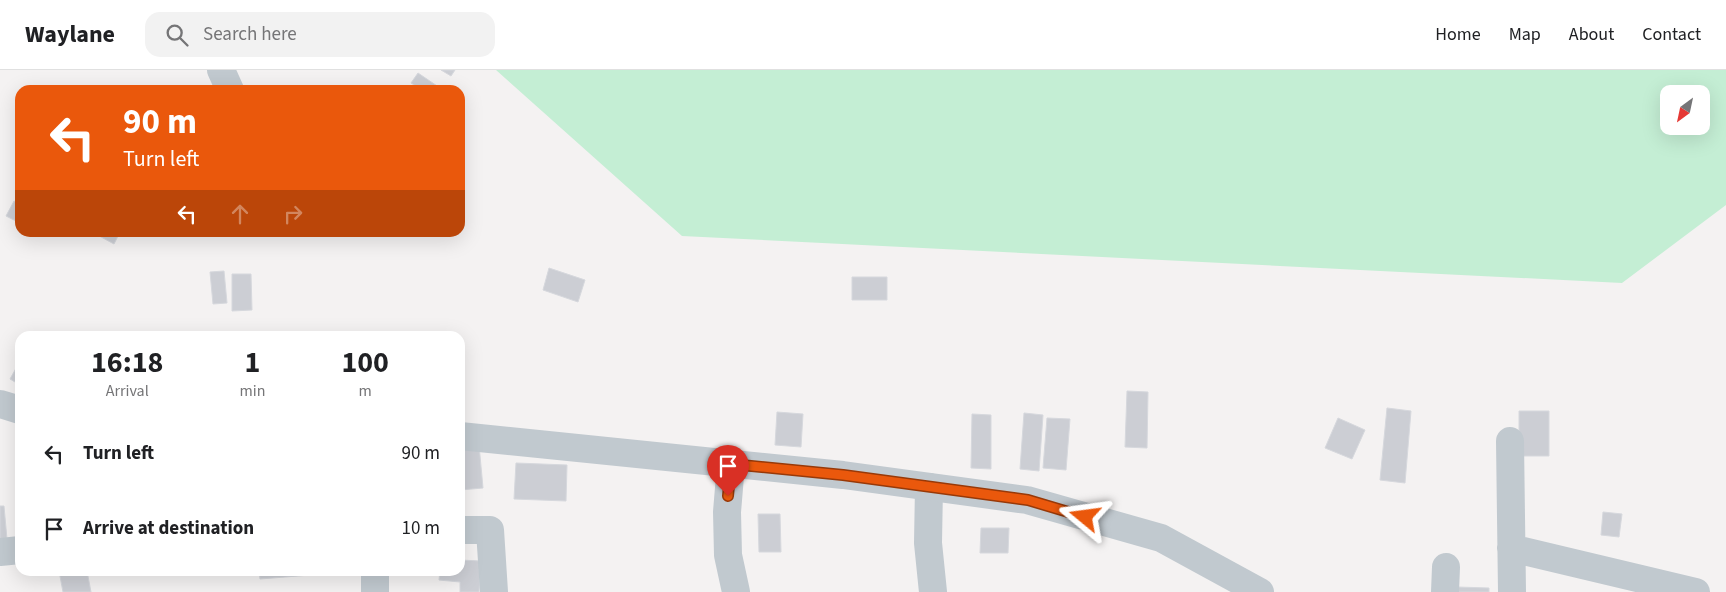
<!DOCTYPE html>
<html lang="en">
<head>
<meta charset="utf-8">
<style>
  body { margin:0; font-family:"Source Sans 3",sans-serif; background:#f2f2f2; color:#202124; height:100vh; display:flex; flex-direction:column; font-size:19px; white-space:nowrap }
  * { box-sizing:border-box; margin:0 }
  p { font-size:16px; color:#757577 }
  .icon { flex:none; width:28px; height:28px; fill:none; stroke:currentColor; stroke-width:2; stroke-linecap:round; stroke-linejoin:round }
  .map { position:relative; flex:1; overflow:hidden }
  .details { position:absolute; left:15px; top:261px; width:450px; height:245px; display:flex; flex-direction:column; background:#fff; border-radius:15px; box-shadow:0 5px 20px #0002 }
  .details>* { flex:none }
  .top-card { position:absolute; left:15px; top:15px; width:450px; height:152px; border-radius:15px; box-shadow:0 5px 20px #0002; background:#ea580c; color:#fff; overflow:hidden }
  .needle { width:32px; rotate:213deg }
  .tools { position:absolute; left:1660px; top:15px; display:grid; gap:10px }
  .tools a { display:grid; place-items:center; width:50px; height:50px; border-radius:10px; background:#fff; box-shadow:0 5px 20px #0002; font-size:25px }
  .pin { position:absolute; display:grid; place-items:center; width:42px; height:42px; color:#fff; margin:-51px -21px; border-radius:50% 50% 50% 0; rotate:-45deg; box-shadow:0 0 5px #0007 }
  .pin .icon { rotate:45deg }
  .me { position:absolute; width:55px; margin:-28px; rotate:286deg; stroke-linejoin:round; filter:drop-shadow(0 0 4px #0008) }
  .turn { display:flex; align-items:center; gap:18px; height:105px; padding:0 25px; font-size:22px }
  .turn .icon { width:65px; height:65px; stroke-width:2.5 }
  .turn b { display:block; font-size:35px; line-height:42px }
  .lanes { display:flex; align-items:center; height:48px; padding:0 25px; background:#0003; justify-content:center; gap:25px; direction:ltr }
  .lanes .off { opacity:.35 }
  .eta { display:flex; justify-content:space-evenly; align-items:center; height:85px; text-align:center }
  .eta b { font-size:30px; font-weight:700; line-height:35px }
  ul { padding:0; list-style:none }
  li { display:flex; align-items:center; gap:15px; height:75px; padding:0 25px }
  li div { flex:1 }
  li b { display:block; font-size:19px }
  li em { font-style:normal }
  header { display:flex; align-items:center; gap:30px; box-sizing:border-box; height:70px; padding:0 25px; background:#fff; border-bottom:1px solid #e0e0e0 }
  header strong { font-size:24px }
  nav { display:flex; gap:28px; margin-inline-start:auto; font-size:18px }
  .search { width:350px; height:45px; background:#f2f2f2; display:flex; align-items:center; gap:12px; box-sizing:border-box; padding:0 18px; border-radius:15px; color:#757577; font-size:19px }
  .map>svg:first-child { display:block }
  .green { fill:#c4eed4; fill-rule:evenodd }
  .building { fill:#ccced4; stroke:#d6d8dd }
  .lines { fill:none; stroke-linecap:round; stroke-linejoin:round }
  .minor { stroke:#c1c9cf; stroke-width:28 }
  .tertiary { stroke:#c1c9cf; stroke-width:28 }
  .route-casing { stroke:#983908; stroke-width:12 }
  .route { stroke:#ea580c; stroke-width:9 }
</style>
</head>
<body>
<header>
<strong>Waylane</strong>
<div class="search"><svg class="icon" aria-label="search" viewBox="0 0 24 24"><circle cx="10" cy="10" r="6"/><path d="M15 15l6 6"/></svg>Search here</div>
<nav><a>Home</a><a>Map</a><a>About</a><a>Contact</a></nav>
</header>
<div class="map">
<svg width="1726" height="522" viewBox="0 0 1726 522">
  <rect width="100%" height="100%" fill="#f4f2f2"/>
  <path class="green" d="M496,0H1726V135L1622,213L682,166ZM1669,24H1701V56H1669Z"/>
  <path class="building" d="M441,0H455L451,6Z
    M418,3L443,20H422L411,13Z
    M14,131L20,134V153L6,146Z
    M92,162H120L114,174Z
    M549,198L585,210L578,232L543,220Z
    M224,201L227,233L213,234L210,202Z
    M232,204H251L252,240L232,241Z
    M852,207H887V230H852Z
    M20,291V315L10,309Z
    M1127,321L1148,322L1147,378L1125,377Z
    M1387,338L1411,341L1405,413L1380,410Z
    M1519,341H1549V386H1519Z
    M777,342L803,344L801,377L775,375Z
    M1024,343L1043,345L1039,401L1020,399Z
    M972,344L991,345V399L971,398Z
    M1047,348L1070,349L1066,400L1043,398Z
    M1338,348L1365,360L1352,389L1325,378Z
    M479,375L483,418L460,420V377Z
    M516,393L567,395L566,431L514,429Z
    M0,436H4L7,469H0Z
    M1603,442L1622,444L1619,467L1601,465Z
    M758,444H780L781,482H759Z
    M981,458H1009L1008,483H980Z
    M460,490L481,491L479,522H460V512L439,510L440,501H460Z
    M59,501H87L91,522H63Z
    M259,501H310V505L260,509Z
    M1457,517L1489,518V522H1457Z"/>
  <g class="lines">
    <path class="minor" d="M221,0L230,20
      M1510,371L1512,522
      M731,394L727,442L728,485L736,522
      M929,417L928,473L933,522
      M460,460H490L494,522
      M1511,478L1696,522
      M0,482L20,480
      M375,501V522
      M1445,522L1446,497"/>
    <path class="tertiary" d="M0,334L20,340
      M460,366L843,405L1027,430L1161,468L1260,522"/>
  </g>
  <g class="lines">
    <g class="route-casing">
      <path id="route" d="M728,426L731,394L843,405L1028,430L1085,447"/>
    </g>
    <use href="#route" class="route"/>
  </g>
</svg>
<div class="tools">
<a><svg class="needle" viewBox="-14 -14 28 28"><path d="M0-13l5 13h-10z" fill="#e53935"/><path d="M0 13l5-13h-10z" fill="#757577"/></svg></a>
</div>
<div class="pin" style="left:728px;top:426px;background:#d93025"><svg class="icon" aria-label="arrive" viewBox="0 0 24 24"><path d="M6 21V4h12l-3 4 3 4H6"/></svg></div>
<svg class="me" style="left:1085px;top:447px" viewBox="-20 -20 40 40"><path d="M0-17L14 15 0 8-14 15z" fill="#ea580c" stroke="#fff" stroke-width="4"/></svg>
<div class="top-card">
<div class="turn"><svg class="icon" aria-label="left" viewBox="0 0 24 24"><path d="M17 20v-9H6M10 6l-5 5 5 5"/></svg><div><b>90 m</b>Turn left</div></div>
<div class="lanes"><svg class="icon" aria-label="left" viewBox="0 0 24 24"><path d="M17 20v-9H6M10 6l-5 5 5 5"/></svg><svg class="icon off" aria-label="ahead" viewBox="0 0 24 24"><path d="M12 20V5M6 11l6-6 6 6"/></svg><svg class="icon off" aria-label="right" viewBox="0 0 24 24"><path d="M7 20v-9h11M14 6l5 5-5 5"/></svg></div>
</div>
<section class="details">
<div class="eta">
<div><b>16:18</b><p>Arrival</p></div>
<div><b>1</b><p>min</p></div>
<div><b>100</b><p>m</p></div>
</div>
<ul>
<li><svg class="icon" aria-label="left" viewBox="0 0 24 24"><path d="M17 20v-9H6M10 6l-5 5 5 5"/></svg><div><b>Turn left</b></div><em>90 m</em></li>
<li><svg class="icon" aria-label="arrive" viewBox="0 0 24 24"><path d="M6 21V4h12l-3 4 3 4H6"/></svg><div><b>Arrive at destination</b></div><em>10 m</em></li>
</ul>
</section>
</div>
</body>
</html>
